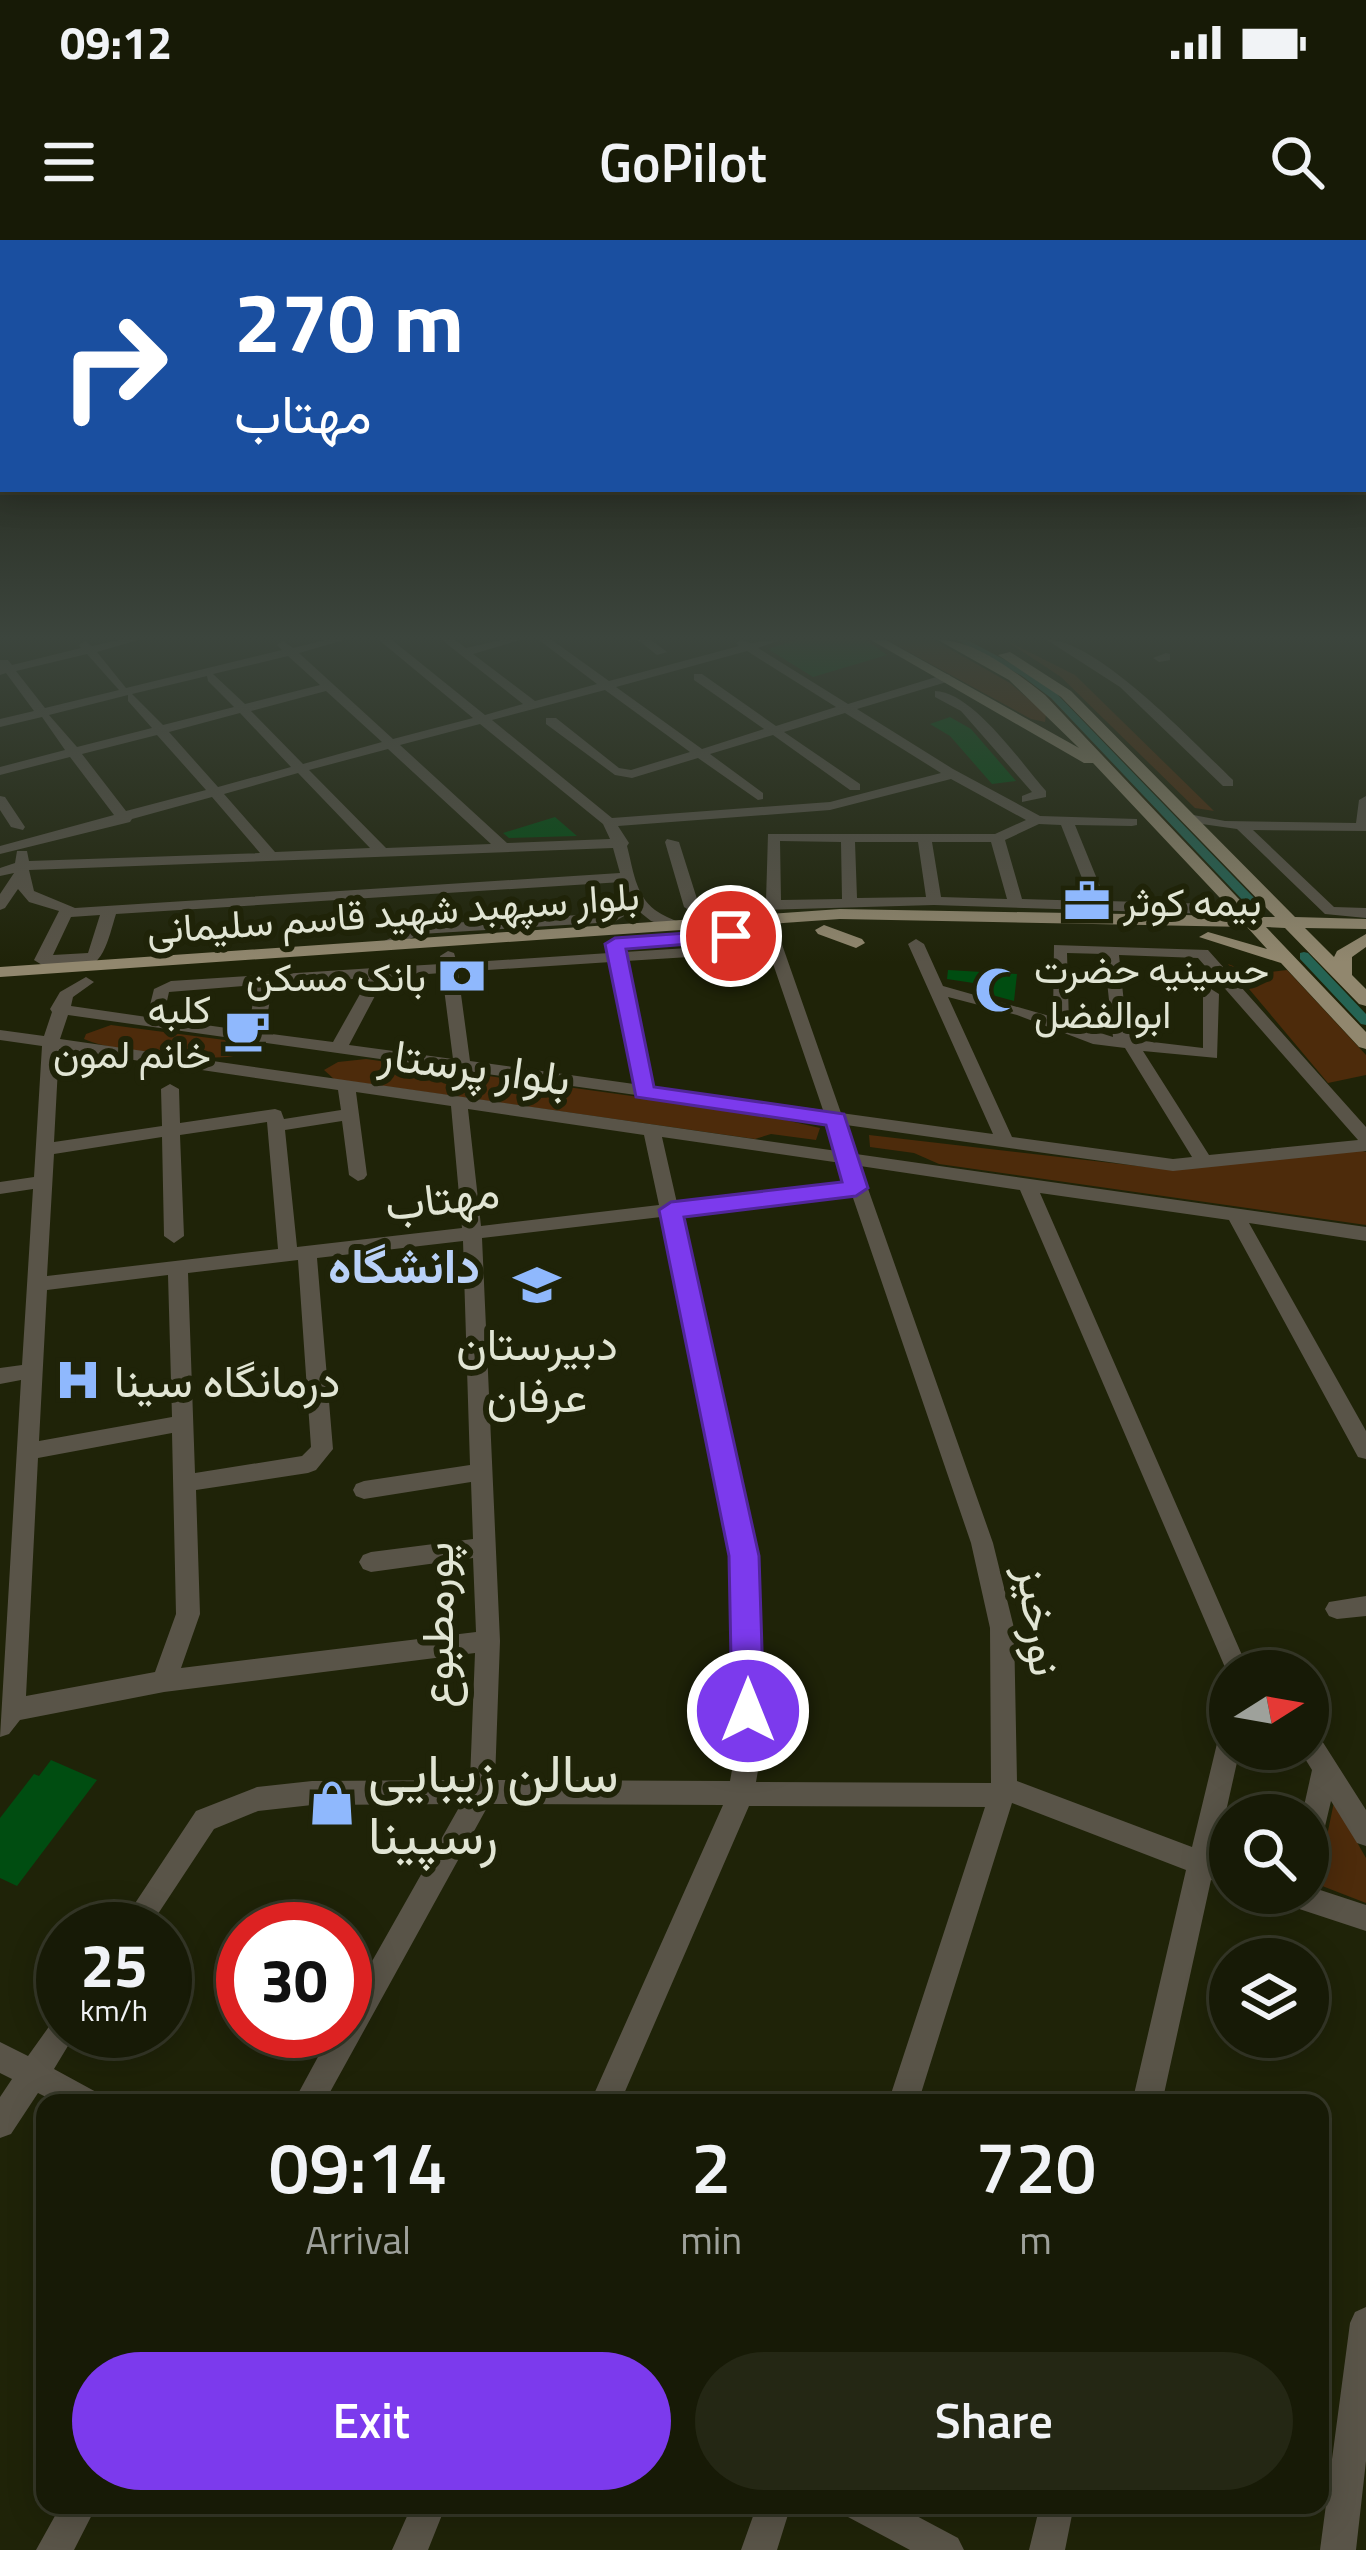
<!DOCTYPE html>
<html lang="en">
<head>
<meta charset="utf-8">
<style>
  body { margin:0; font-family:"Titillium Web",Vazirmatn,sans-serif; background:#242714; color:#f1f3f6; height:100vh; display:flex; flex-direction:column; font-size:45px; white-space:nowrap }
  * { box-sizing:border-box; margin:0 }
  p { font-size:39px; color:#9ea19b }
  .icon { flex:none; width:66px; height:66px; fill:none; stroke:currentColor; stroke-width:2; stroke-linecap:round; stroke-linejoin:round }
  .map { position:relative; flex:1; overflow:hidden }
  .side { position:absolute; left:36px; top:1854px; width:1293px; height:420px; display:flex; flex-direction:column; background:#171a06; border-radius:24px; box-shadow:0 6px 30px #0003,0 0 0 3px #363828 }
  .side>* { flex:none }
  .top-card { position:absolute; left:0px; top:0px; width:1368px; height:252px; box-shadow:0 6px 30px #0003,0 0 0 3px #363828; background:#1a4fa0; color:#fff; overflow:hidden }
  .needle { width:78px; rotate:79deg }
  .buttons { position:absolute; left:1209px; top:1410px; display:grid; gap:24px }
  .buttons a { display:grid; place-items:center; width:120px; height:120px; border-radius:50%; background:#171a06; box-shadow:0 6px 30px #0003,0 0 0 3px #363828; font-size:60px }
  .speed { position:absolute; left:36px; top:1662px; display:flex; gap:24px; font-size:60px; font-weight:700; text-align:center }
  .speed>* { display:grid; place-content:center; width:156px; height:156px; border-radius:50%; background:#171a06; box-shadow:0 6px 30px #0003,0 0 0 3px #363828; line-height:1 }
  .speed small { font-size:30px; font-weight:400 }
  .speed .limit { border:18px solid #d22; background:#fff; color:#111 }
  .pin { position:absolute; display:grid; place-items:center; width:102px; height:102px; color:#fff; margin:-51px; border:6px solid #fff; border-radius:50%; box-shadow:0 3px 12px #0007 }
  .me { position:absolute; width:132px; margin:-66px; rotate:0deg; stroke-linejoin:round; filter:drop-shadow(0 0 9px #0008) }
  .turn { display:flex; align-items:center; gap:42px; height:252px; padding:0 36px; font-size:54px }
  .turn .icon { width:156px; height:156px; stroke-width:2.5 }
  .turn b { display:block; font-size:84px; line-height:102px }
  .eta { display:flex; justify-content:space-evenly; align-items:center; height:204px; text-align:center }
  .eta b { font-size:72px; font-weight:600; line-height:84px }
  .primary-button { display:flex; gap:24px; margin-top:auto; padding:24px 36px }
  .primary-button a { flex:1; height:138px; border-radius:72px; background:#7c3aed; color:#fff; font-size:48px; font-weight:600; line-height:138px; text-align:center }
  .primary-button a+a { background:#242714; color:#f1f3f6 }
  .status { display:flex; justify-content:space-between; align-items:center; height:84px; padding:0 60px; background:#171a06; direction:ltr }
  .status svg { height:33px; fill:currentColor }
  header { display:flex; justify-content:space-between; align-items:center; height:156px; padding:0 36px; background:#171a06; font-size:54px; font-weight:600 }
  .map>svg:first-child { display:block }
  .green { fill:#4d2b0b }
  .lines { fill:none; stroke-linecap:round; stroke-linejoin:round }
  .canal { fill:#256353; fill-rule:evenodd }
  .building { fill:#004d11 }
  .minor { fill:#595448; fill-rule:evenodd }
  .major { fill:#91876e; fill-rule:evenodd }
  .route { fill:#7c3aed; stroke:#51269a; stroke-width:3 }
  .labels { text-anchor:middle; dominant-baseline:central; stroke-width:12; stroke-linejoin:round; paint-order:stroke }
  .far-poi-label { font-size:39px; fill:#e1e5d4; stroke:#1f2308; text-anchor:start }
  .far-street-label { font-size:39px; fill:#e1e5d4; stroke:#1f2308 }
  .street-label { font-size:45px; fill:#e1e5d4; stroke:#1f2308 }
  .poi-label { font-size:45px; fill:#e1e5d4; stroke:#1f2308 }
  .neighbourhood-label { font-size:48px; font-weight:bold; fill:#b9d1f8; stroke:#1f2308 }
  .near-poi-label { font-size:54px; fill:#e1e5d4; stroke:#1f2308; text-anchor:start }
</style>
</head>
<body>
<div class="status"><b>09:12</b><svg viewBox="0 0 49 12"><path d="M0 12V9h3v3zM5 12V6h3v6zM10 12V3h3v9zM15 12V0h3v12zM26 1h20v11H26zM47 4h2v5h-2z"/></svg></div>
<header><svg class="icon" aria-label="menu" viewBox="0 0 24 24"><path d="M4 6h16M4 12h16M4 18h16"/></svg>GoPilot<svg class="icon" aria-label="search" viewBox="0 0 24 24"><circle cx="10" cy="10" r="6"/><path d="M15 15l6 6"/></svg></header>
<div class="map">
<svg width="1366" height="2310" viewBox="0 0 1366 2310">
  <rect width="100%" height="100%" fill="#1f2308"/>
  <path class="green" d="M887,400H934L1010,443L1046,474L1045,482L1031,479Z
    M1005,400L1075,435L1214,571L1195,568L1061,437Z
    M1228,724L1254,734L1287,730L1366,815V835L1328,843Z
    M111,785L240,802L246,812C227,826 108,811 84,799L86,794Z
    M366,819L754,873L820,888L816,900L771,894L755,899L334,839L324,830L338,822Z
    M869,895L1173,930L1359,910L1366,912V985L939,924L914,913L870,907Z
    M1334,1562L1366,1618V1663L1317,1644Z"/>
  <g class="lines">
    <path class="canal" d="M957,400H967L1028,432L1057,454L1259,663V669H1251L1051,458L1022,436Z
      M1304,712L1308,713L1366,774V785L1361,784L1300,719V713Z"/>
  </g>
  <path class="building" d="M796,400H866L887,415L813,437L768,409Z
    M950,477L971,489L1016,541L992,544L950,496L930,484Z
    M555,577L577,596L509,598L503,593Z
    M948,730L1017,734L1014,761L981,752L980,744L947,739Z
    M51,1520L97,1540L17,1646L0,1638V1578L34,1534L39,1536Z"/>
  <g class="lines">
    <path class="minor" d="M119,400H138L97,412L126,448L282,410L277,405L283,401L293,408L325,400H344L299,413L393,499L473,478L379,400H392L485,475L523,464L442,400H455L466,408L501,400H520L473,414L535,461L597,444L539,400H552L609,441L739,406L736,403L741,400L750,403L780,400L758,408L848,464L946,434L950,435V441L857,469L953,529L1040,576L1137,579V585L1132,586L1075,585L1106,661L1215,664L1223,669L1215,674L934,665L692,672L684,667L665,602L667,599L679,602L698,662L766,661L768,594H995L1026,580L951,539L830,570L618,586L629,603L627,606C633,628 635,655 655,670C663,676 673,679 682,684L674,689L651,681L636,669L614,682L421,694L384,710L376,705L418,685L610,673L630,660L622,642L116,674C108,699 104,731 72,731L70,728L75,723L42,725L34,720L59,671L29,662L18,649L5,668L0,670V654L14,633L0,636V628L15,623L17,611H27L29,621L260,613L212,557L132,579L130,582L0,614V606L114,575L70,517L0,535V527L65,510L42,477L0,487V479L34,471L6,433L0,435V420H8L12,425L81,408L79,405L85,401L92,406ZM747,411L836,467L776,486L702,434H694V440L764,489L702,509L616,447ZM87,414L119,450L45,468L16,431ZM288,416L320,445L245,464L213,434ZM207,436L208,441L234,467L163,485L132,454ZM605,450L690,512L631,530L619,528L556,478H546V484L615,535L632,538L698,518L758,560L763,559V553L710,514L773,495L850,550H860V544L784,492L845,473L941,533L830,562L612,578L492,480ZM326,451L382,502L303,524L251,471ZM128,455V461L152,488L77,507L49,475ZM240,473L291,527L218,547L169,492ZM480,484L603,584L610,599L507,603L400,505ZM157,495L206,550L126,571L82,514ZM388,509L491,604L386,608L309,530ZM298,533L370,608L275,612L224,554ZM1039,584L1061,585L1091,661L1022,659L1005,600ZM780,601L841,602L842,659L781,660ZM855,602H918L926,657L857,658ZM932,602H991L1007,659L941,657ZM613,608L620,633L75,668L34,651L29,630ZM100,675L88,713L53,715L71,677Z
      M638,400H651L667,412L657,415Z
      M1047,400C1096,398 1196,505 1233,540V546H1223L1120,447Z
      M1166,413L1170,414V420L1159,422L1153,418Z
      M935,451C973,452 1021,523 1046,551V557L1022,562V556L1032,552L961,471L935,457Z
      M0,556L5,557L25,587L23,590L11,587L0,570Z
      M1366,556V591L1253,590L1334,667L1366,668V678L1325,674L1237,589L1188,582L1181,578L1188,574L1225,581L1356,583L1359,560Z
      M770,688L778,693L841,873L993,894L908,704L916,699L924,704L943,746L1053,777L1054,705L1208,710L1366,887V911L1173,931L846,885L856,914L1366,987V1001L1249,983L1366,1191V1219L1358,1217L1229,980L1040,953L1249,1431H1230V1439L1020,950L860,926L993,1303L1014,1388L1017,1541L1192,1607L1221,1487L1230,1484V1509H1240L1216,1616L1230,1621V1647L1211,1640L1162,1863H1132L1186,1630L1012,1563L918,1863H888L985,1567L749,1566L620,1863H590L723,1565L489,1564L324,1863H293L332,1791H345V1769L461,1564L312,1565L258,1571L214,1589L148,1689H118L196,1571L257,1547L312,1541L470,1540L475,1413L164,1452L20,1480L9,1494L0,1497L21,1140L0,1144V1128L22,1125L33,949L0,954V942L34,937L42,806L0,800V790L44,796L52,772L50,769L60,752L86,737L94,742L73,757L71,766L147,777L154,749L171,741L374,728L383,721L390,727L441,724L440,716L448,711L454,713L457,723L609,713L607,705L615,700L620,702L624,712L766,703L762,693ZM769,712L823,870L652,847L626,721ZM1067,713L1104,714L1113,797L1069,783ZM1119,715L1198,718L1358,900L1209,915L1143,811L1217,818L1219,754L1211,749L1203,754V808L1136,800L1127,792ZM611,722L634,844L470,821L458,732ZM442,733L453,819L349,805L385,737ZM369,738L333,802L264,793L273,744ZM256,745L248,791L163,779L169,752ZM948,757L1017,775L1093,804L1125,808L1192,917L1173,919L1012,897ZM68,775L827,882L837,911L60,799ZM59,809L338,850L341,870L284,879L281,871L275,869L180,883L179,849L170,844L161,849L162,886L54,902ZM356,852L451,866L462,988L297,1007L285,890L342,881L349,935L358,941L364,939L367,935ZM468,869L644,895L659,965L481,986ZM267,882L278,1009L47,1036L54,914L162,897L164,996L174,1003L184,996L180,895ZM662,897L841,923L848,943L677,963ZM852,955L971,1303L990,1388L991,1543L756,1542L761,1513L755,1317L680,975ZM661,977L733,1317L735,1513L730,1541L495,1540L500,1401L482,998ZM463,1001L470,1225L364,1241L356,1244L353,1250L356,1256L364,1259L471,1242L473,1299L371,1312L363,1315L359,1322L363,1329L371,1332L473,1318L476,1392L181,1428L200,1374L196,1250L308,1233L316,1230L333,1209L317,1018ZM298,1020L311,1207L302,1216L195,1233L188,1033ZM168,1035L172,1177L39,1201L47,1050ZM172,1193L176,1374L155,1432L26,1456L38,1218Z
      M1366,1356V1376L1337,1379L1329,1376L1325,1369L1329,1362Z
      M1308,1490L1317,1493L1366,1570V1606L1357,1603L1331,1561L1317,1620L1308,1624V1575H1302L1312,1530L1299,1509H1308Z
      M1308,1646L1366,1665V1691L1278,1662L1274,1653H1308Z
      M63,1777V1791H77L54,1829L98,1853L103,1863H58L38,1853L11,1894L0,1898V1857L12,1839L0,1833V1802L28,1816L53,1781Z
      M1366,2067V2221L1356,2310H1320L1350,2083L1355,2072Z
      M61,2265H97L74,2310H36Z
      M412,2265H446L428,2310H392Z
      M757,2265H791L777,2310H741Z
      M843,2265H896L958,2298L964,2310H910L848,2277Z
      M1040,2265H1074L1065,2310H1029Z"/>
    <path class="major" d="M871,400H886L1079,508L1009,440L938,400C974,399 1017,433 1045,455L1256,677H1275L1061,457L998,415L1010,412L1071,451L1295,677L1366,679V689L1305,688L1334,717L1337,711L1366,694V707L1352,717V735L1366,749V766L1359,764L1285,688L1266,687L1366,792V809L1359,807L1281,723L1199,697L1208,692L1267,709L1247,687L840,679L0,737V727L840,669L1237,676L1093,523H1084Z
      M824,685L862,699L865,703L856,708L818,694L815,690Z"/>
  </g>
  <linearGradient id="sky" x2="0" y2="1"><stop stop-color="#111304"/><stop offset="0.55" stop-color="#3c453d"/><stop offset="1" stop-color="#3c453d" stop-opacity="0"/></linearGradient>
  <rect width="1366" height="723" fill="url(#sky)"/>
  <path class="route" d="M731,690L738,691V700L626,709L654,847L844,874L868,948L856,956L684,977L759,1316L764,1471L759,1481L748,1486L736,1481L732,1471L729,1316L659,970L671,962L842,942L826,885L636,857L605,704L615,698Z"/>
  <defs>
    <g id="office-bare" transform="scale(3.6)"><path d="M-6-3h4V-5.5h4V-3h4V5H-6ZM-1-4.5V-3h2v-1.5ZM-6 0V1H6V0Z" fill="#8fb8fd" stroke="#1f2308" stroke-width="2.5" paint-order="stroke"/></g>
    <g id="bank-bare" transform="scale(3.6)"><path d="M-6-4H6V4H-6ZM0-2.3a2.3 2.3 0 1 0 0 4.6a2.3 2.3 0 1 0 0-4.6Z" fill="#8fb8fd" stroke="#1f2308" stroke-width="2.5" paint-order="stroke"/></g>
    <g id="mosque-bare" transform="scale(3.6)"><path d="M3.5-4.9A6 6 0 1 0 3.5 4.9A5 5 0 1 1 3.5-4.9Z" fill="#8fb8fd" stroke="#1f2308" stroke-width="2.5" paint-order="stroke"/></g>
    <g id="cafe-bare" transform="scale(3.6)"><path d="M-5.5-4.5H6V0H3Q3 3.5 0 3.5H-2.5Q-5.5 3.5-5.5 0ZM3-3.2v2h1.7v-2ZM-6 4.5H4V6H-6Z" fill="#8fb8fd" stroke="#1f2308" stroke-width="2.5" paint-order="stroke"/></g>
    <g id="school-bare" transform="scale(3.6)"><path d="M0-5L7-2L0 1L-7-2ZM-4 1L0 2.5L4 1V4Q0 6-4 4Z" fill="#8fb8fd" stroke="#1f2308" stroke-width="2.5" paint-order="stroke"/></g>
    <g id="hospital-bare" transform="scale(3.6)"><path d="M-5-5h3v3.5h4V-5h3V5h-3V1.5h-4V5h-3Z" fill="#8fb8fd" stroke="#1f2308" stroke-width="2.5" paint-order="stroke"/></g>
    <g id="shop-bare" transform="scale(3.6)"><path d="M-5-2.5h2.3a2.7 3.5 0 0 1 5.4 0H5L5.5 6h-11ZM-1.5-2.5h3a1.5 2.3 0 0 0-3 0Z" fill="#8fb8fd" stroke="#1f2308" stroke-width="2.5" paint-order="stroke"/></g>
  </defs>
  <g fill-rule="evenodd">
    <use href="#office-bare" x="1087" y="661"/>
    <use href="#bank-bare" x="462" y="736"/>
    <use href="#mosque-bare" x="998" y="750"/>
    <use href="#cafe-bare" x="247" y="790"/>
    <use href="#school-bare" x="537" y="1045"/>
    <use href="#hospital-bare" x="78" y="1140"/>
    <use href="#shop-bare" x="332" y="1563"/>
  </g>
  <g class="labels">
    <g class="far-poi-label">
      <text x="1123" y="661">بیمه کوثر</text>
      <text x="1034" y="728">حسینیه حضرت<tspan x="1034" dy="45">ابوالفضل</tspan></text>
      <text x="426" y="736" text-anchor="end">بانک مسکن</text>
      <text x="211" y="768" text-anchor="end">کلبه<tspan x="211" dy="45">خانم لمون</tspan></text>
    </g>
    <g class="far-street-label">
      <text transform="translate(393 672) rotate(-4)">بلوار سپهبد شهید قاسم سلیمانی</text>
    </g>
    <g class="street-label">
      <text transform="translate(475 825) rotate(8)">بلوار پرستار</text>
      <text transform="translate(442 957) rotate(-7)">مهتاب</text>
      <text transform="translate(1041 1381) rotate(83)">نورخیز</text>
      <text transform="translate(436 1385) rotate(-90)">پورمطبوع</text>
    </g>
    <g class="poi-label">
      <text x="537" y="1103">دبیرستان<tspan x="537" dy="52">عرفان</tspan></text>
      <text x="114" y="1140" text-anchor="start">درمانگاه سینا</text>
    </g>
    <g class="neighbourhood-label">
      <text x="404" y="1025">دانشگاه</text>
    </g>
    <g class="near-poi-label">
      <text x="368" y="1532">سالن زیبایی<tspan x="368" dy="62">رسپینا</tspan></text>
    </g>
  </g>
</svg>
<div class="buttons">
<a><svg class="needle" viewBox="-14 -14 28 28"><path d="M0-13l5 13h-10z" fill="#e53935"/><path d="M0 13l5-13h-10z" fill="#9ea19b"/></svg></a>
<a><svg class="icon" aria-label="search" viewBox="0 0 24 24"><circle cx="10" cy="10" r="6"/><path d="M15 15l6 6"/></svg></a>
<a><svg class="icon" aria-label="layers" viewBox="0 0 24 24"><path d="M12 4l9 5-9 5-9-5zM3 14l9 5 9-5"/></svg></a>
</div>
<div class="speed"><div>25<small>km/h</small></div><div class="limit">30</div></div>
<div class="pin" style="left:731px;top:696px;background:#d93025"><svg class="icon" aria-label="arrive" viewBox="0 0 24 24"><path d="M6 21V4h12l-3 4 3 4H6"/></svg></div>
<svg class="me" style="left:748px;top:1471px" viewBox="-20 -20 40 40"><circle r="17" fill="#7c3aed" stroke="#fff" stroke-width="3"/><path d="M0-11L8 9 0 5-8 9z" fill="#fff"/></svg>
<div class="top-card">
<div class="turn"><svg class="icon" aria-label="right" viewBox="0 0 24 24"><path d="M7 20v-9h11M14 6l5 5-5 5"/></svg><div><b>270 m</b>مهتاب</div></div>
</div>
<section class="side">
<div class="eta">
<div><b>09:14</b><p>Arrival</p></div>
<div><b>2</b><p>min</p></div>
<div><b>720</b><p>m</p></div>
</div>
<div class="primary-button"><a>Exit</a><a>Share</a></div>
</section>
</div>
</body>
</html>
